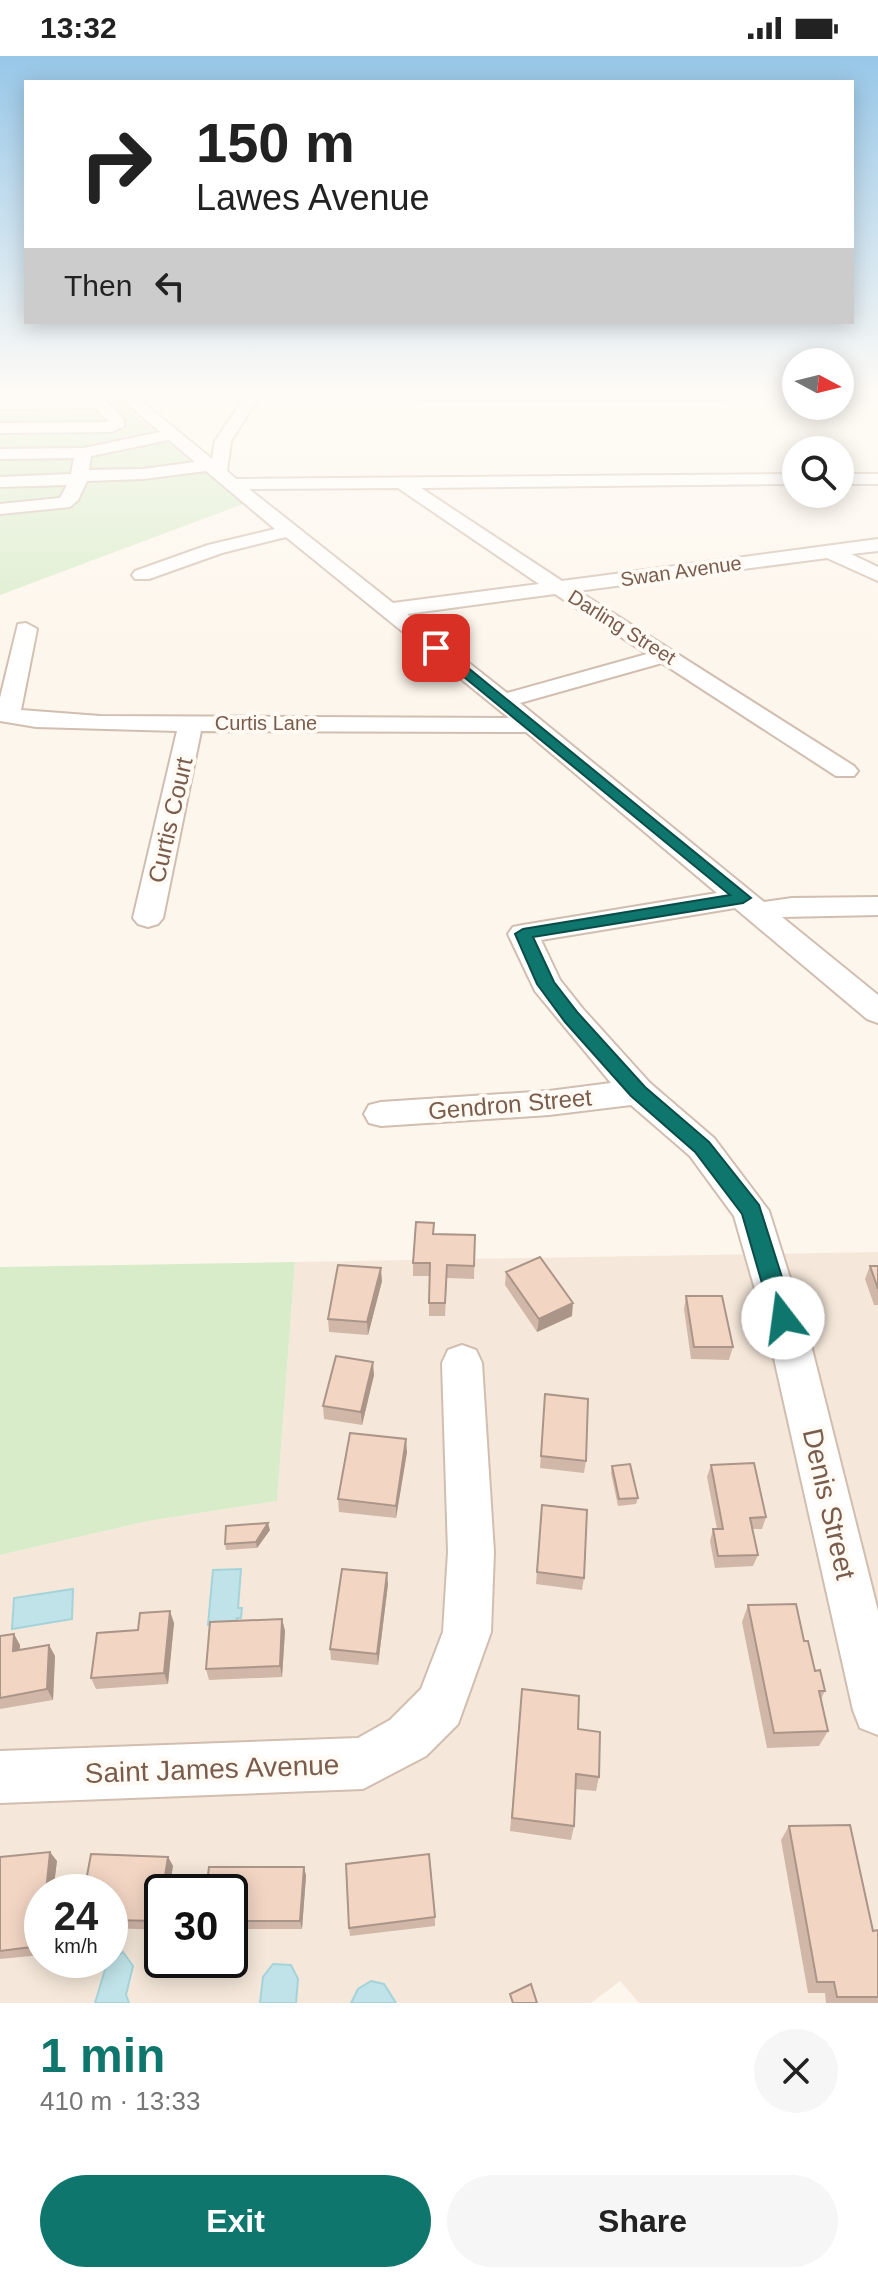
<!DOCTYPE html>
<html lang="en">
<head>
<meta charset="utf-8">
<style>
  body { margin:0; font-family:Helvetica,sans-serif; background:#f6f6f6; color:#222; height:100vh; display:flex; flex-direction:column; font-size:30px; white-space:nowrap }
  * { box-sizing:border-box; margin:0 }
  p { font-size:26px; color:#767676 }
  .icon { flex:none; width:44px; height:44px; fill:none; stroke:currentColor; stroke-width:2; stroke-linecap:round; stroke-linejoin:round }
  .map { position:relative; height:1947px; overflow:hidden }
  .sheet { display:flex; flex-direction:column; background:#fff; flex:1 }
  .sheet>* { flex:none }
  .top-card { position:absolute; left:24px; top:24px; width:830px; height:244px; border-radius:0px; box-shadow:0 4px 20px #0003; background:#fff; color:#222; overflow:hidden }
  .needle { width:52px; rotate:97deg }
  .buttons { position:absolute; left:782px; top:292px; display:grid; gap:16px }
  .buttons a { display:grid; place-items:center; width:72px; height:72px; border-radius:50%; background:#fff; box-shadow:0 4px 20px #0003; font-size:40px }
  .speed { position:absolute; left:24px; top:1818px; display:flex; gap:16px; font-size:40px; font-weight:700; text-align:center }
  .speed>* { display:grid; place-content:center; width:104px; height:104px; border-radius:50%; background:#fff; box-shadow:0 4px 20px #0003; line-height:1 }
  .speed small { font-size:20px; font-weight:400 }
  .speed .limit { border:4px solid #111; border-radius:12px; background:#fff; color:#111 }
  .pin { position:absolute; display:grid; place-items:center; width:68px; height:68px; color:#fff; margin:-34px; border-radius:16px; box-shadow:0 4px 12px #0006 }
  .me { position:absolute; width:88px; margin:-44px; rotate:345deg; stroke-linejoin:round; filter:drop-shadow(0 0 6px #0008) }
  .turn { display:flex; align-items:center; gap:28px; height:168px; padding:0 40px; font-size:36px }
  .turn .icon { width:104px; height:104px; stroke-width:2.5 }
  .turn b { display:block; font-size:56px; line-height:68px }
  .then { display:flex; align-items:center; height:76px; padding:0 40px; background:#0003; gap:16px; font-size:30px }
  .round { display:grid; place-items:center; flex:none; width:84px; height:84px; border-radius:42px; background:#f6f6f6 }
  .headline { display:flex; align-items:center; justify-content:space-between; height:136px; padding:0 40px }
  h1 { font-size:48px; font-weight:800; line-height:60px; color:#0f766e }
  .cta { display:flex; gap:16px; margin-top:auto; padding:16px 40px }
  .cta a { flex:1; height:92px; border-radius:48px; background:#0f766e; color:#fff; font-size:32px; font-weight:800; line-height:92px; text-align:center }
  .cta a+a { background:#f6f6f6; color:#222 }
  .status { display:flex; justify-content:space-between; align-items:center; height:56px; padding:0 40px; background:#fff; direction:ltr }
  .status svg { height:22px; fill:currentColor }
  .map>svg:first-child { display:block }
  .residential { fill:#f5e8da; fill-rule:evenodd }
  .green { fill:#d8ecc9 }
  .water { fill:#bfe3e8; stroke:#a5d3da; stroke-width:2 }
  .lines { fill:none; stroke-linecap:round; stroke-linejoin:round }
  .minor-casing { stroke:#d1beb0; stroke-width:4 }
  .minor { fill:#fff; fill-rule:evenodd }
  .wall { fill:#d1b7a8 }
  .shaded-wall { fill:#aa9588 }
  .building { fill:#f3d5c3; stroke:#aa9588; stroke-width:2 }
  .route { fill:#0f766e; stroke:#0a4d48; stroke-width:2 }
  .labels { text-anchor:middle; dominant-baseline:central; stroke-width:8; stroke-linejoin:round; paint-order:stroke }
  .far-street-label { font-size:20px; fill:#7a5c4d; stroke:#fffaf3 }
  .street-label { font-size:24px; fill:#7a5c4d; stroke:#fffaf3 }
  .near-street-label { font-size:28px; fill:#7a5c4d; stroke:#fffaf3 }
</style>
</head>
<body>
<div class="status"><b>13:32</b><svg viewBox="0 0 49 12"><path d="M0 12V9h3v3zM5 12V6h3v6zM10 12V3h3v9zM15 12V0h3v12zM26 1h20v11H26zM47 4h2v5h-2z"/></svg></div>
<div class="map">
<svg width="878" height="1947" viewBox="0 0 878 1947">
  <rect width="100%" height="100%" fill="#fdf6ec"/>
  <path class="residential" d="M878,1196V1947H639L620,1925L591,1947H0V1499L148,1465L277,1445L295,1206ZM42,1836H110V1904H42ZM162,1836H230V1904H162Z"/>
  <path class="green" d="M0,339H116L129,354L243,448L0,539Z
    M295,1206L277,1445L148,1465L0,1499V1211Z"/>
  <path class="water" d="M241,1513L238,1552H242L241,1562H237L236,1568L208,1569L213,1514Z
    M73,1533L72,1563L12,1573L14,1542Z
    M123,1896L133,1910L126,1939L129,1947H95L107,1907Z
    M273,1908L291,1909L298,1923L296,1947H260L263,1921Z
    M371,1925L384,1928L396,1947H351L358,1933Z"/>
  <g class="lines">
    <g class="minor-casing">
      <path id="minor" d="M117,339H134L212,403L215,385L246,339H260L231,385L227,415L236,423L796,418V428L421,432L562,525L878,483V495L851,498L878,511V525L827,502L578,535L854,710L858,715L854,720H836L662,607L520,647L764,846L792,842L878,841V859L782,861L878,939V967L867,963L735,852L541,884L560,924L583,953L650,1027L714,1082L769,1155L811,1289L878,1555V1679L860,1672L853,1654L771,1289L734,1160L690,1100L631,1049L549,1059L381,1070L369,1067L364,1058L369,1049L381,1046L549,1035L611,1027L535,935L508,878L513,871L523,869L717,837L526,676L201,675L163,862L158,868L148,871L138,868L133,862L177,675L36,671L0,665V642L18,568L26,567L37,573L21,654L100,660L509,662L286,481L222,497L149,523H135L132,519L135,515L208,489L275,473L206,415L143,423L87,425L78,444L70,451L0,458V448L60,442L67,429L0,431V421L71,418L74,402L0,403V393L84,392L160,376ZM169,384L195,406L143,413L89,414L91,400ZM398,432L539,528L393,547L249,433ZM555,538L647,598L507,637L407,558Z
        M412,339H732L724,344H420Z
        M100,342L105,344L124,364V370L112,376L0,377V367L109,366L96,352L0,353V343Z
        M840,418H878V428H840Z
        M462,1289L476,1294L482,1307L494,1496L491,1576L458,1668L426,1700L363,1733L0,1747V1695L358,1682L390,1664L421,1633L443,1576L448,1496L442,1307L448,1294Z"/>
    </g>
    <use href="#minor" class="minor"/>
  </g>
  <path class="wall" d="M434,1178L475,1179L474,1223L447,1222L445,1260H429V1220H413V1207Z
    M870,1210H878V1249H874L865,1223Z
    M506,1216L572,1260L537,1276L505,1229Z
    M382,1225L368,1279L329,1276L328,1263Z
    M686,1240L733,1291L729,1304L691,1303L684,1253Z
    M374,1319L362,1369L324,1363L323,1350Z
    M545,1338L586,1405L584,1417L540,1412Z
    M407,1396L396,1462L339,1456L338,1443Z
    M711,1409L766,1461L762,1473H752L758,1499L753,1510L715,1512L710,1485L713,1473H717L707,1421Z
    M612,1410L638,1442L636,1448L618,1450L611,1417Z
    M541,1461L584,1522L582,1534L536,1528Z
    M270,1474L257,1492L226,1494L225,1488Z
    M388,1528L378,1609L331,1604L330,1593Z
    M748,1549L804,1585L815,1615L825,1635L821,1643L828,1675L819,1690L767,1692L742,1566Z
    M282,1563L285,1575L282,1621L209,1624L206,1613Z
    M174,1567L168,1628L96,1633L91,1622L138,1574Z
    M0,1580L20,1589V1594L49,1589L55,1600L53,1644L0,1653Z
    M522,1633L578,1673L599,1721L596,1735L575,1733L574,1770L571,1784L510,1775Z
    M789,1770L873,1875L878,1876V1947H826L825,1937H808L781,1784Z
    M0,1801L57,1805L53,1836H42V1899L0,1903Z
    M168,1801L173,1810L162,1836V1874L111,1872L110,1875V1836Z
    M304,1811L306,1820L302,1873H237L235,1893H230V1836Z
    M435,1861V1870L350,1880L349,1872Z"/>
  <path class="shaded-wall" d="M381,1212L382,1225L368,1279L367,1266Z
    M573,1247L572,1260L537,1276L539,1263Z
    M373,1306L374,1319L362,1369L361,1356Z
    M406,1383L407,1396L396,1462V1450Z
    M268,1467L270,1474L257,1492L256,1486Z
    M387,1517L388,1528L378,1609L377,1598Z
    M170,1555L174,1567L168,1628L164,1617Z
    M282,1563L285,1575L282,1621L280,1610Z
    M14,1578L20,1589L19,1606L13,1595Z
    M49,1589L55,1600L53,1644L47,1633Z
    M50,1796L57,1805L53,1836H46Z
    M168,1801L173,1810L169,1836H163Z
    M304,1811L306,1820L302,1873L300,1865Z
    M162,1840V1873L158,1865Z
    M234,1865L237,1873L235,1893L232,1885Z"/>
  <path class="building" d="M416,1166L434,1167L433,1178L475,1179L474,1210L447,1209L445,1247H429L430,1207H413Z
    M540,1201L573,1247L539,1263L506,1216Z
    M338,1209L381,1212L367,1266L328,1263Z
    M870,1210H878V1233Z
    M686,1240H722L733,1291H694Z
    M336,1300L373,1306L361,1356L323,1350Z
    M545,1338L588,1343L586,1405L541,1400Z
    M350,1377L406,1383L396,1450L338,1443Z
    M754,1407L766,1461L750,1462L758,1499L718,1500L713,1473H723L711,1409Z
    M630,1408L638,1442L619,1443L612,1410Z
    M542,1449L587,1454L584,1522L537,1516Z
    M268,1467L256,1486L225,1488L226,1470Z
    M342,1513L387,1517L377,1598L330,1593Z
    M796,1548L804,1585H808L815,1615L820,1614L825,1635H819L828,1675L774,1677L748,1549Z
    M170,1555L164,1617L91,1622L97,1577L138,1574L140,1557Z
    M282,1563L280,1610L206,1613L210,1566Z
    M14,1578L13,1595L49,1589L47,1633L0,1642V1580Z
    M522,1633L579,1640L578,1673L600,1676L599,1721L576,1718L574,1770L512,1762Z
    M850,1769L873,1875L878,1874V1941H837L834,1926H817L789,1770Z
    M50,1796L46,1836H42V1868L39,1890L0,1895V1801Z
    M91,1798L168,1801L158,1865L110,1864V1836H84Z
    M429,1798L435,1861L349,1872L346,1808Z
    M209,1811H304L300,1865H234L232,1885H230V1836H206Z
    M531,1928L537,1947H513L510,1938Z"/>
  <linearGradient id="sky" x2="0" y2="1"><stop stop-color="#97c7e8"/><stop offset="0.55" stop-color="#fefbf6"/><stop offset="1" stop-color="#fefbf6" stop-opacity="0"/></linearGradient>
  <rect width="878" height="611" fill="url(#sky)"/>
  <path class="route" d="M431,589H440L751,842L743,847L533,881L554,926L578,957L645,1031L709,1086L759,1149L795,1262L791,1269L783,1272L775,1269L772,1262L742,1158L695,1096L631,1040L565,966L537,928L515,878L523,873L730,839L431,594Z"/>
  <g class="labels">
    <g class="far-street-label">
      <text transform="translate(681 515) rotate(-8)">Swan Avenue</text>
      <text transform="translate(622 571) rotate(32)">Darling Street</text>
      <text x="266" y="667">Curtis Lane</text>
    </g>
    <g class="street-label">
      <text transform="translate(170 764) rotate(-77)">Curtis Court</text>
      <text transform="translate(510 1048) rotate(-5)">Gendron Street</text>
    </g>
    <g class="near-street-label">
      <text transform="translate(829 1448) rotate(77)">Denis Street</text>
      <text transform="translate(212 1713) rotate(-2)">Saint James Avenue</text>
    </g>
  </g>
</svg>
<div class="buttons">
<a><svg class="needle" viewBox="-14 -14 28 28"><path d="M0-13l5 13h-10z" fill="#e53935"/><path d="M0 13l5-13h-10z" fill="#767676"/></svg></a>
<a><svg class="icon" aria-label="search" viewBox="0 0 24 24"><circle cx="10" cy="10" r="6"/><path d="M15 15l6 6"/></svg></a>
</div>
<div class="speed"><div>24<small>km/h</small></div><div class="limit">30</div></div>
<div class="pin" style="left:436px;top:592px;background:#d93025"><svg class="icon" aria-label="arrive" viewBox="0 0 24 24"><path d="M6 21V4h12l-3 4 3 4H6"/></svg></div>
<svg class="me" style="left:783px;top:1262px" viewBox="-20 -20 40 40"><circle r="19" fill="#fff"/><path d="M0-13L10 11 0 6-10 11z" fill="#0f766e"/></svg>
<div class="top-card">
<div class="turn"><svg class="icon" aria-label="right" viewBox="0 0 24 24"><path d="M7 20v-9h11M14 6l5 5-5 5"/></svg><div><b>150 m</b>Lawes Avenue</div></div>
<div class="then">Then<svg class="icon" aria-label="left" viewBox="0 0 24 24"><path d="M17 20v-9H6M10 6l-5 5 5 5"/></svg></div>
</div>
</div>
<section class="sheet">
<div class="headline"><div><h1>1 min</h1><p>410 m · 13:33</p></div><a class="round"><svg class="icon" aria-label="close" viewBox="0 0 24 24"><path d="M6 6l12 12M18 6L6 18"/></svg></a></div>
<div class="cta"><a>Exit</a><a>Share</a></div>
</section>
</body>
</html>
